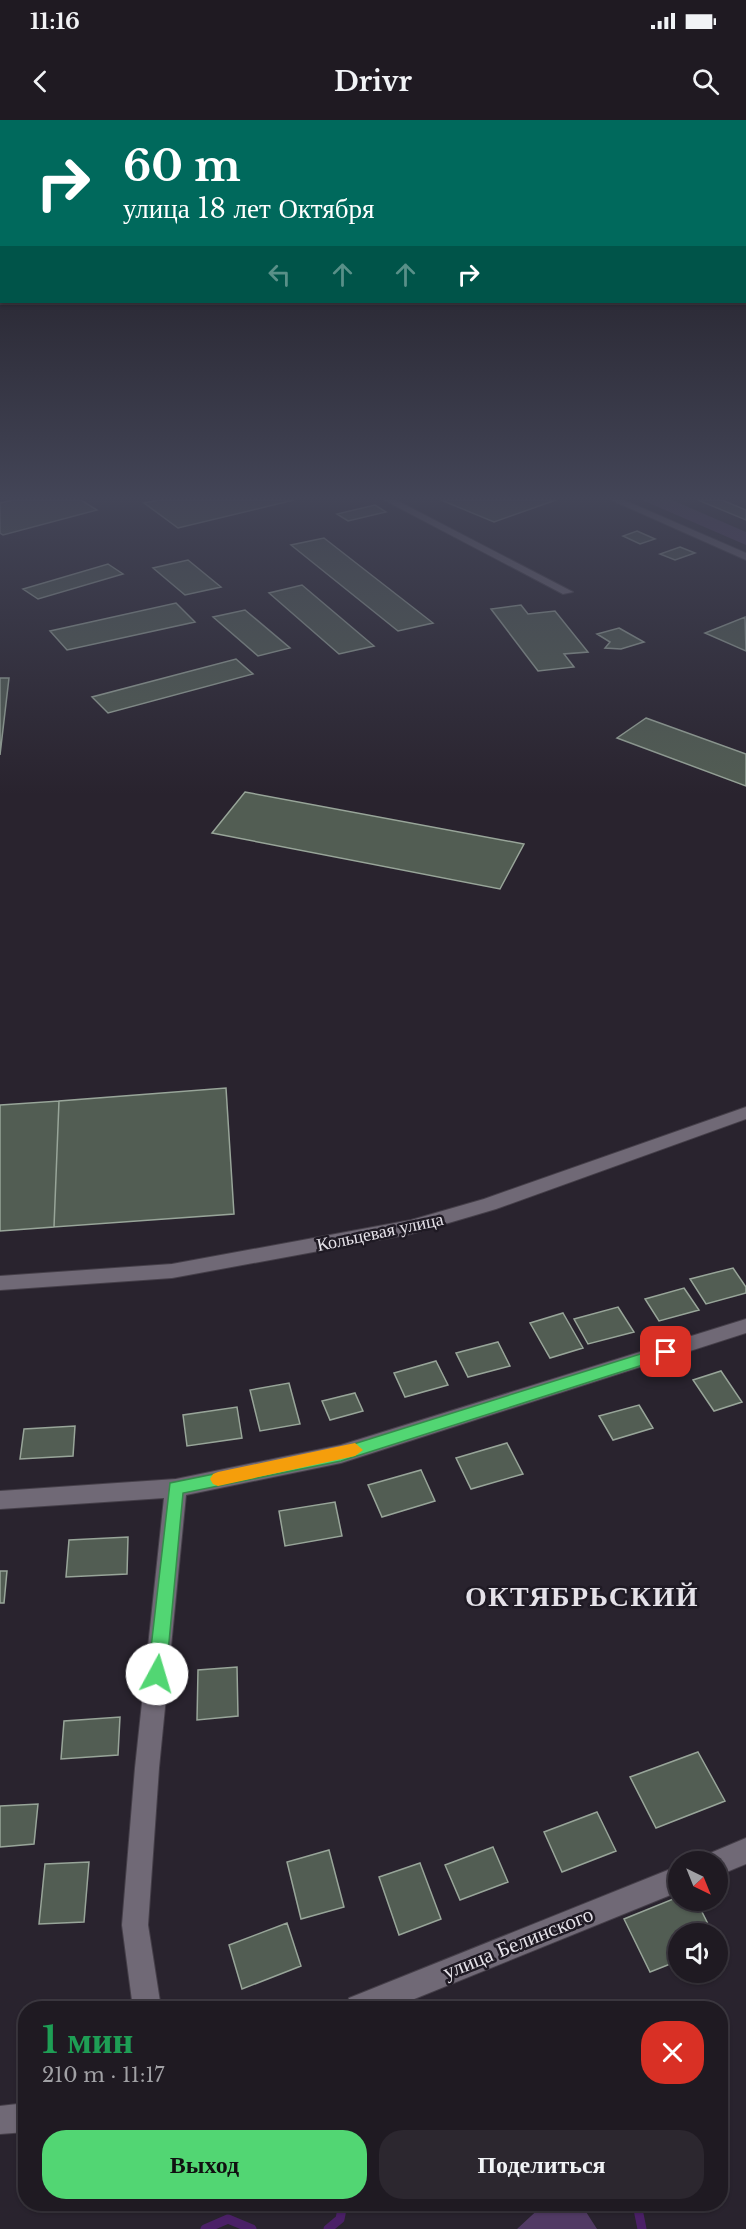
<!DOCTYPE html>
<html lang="ru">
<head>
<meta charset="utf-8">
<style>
  body { margin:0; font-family:"Libre Baskerville",serif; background:#2c272f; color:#f1f3f6; height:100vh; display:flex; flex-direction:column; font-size:22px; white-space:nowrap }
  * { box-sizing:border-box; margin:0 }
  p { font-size:20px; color:#a1a1a5 }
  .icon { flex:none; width:33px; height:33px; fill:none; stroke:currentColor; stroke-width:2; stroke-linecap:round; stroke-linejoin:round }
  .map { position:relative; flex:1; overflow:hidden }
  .panel { position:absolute; left:18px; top:1881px; width:710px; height:210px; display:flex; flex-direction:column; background:#1f1a22; border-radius:24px; box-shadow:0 2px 4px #0004,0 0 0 2px #3c3840 }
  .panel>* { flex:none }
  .top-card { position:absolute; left:0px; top:0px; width:747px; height:183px; box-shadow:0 2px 4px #0004,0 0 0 2px #3c3840; background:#00695c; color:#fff; overflow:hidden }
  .needle { width:39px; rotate:137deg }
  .fabs { position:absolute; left:668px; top:1731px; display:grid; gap:12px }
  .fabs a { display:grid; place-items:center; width:60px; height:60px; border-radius:50%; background:#1f1a22; box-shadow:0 2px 4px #0004,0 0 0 2px #3c3840; font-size:30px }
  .pin { position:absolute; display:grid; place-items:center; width:51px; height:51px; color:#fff; margin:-26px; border-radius:12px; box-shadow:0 3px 9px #0006 }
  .me { position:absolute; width:66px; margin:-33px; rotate:6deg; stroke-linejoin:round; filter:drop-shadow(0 0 4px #0008) }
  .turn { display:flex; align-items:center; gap:21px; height:126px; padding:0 24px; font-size:27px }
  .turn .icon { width:78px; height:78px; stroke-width:2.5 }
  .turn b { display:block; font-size:42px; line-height:51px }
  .lanes { display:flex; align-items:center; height:57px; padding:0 24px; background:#0003; justify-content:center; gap:30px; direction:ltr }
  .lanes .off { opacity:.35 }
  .round { display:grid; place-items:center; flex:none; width:63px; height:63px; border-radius:24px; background:#2c272f }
  .head { display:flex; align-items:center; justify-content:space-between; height:102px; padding:0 24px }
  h1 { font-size:36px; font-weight:800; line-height:45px; color:#1e9e55 }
  .button { display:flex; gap:12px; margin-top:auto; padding:12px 24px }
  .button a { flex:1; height:69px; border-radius:24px; background:#52d673; color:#111; font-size:24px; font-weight:800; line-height:69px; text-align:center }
  .button a+a { background:#2c272f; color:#f1f3f6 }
  .status { display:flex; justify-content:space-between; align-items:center; height:42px; padding:0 30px; background:#1f1a22; direction:ltr }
  .status svg { height:16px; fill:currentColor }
  header { display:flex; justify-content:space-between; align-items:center; height:78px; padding:0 24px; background:#1f1a22; font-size:27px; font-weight:800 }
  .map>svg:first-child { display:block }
  .green { fill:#513a64 }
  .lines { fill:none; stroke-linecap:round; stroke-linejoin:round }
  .stream { stroke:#4b2067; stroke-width:9 }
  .building { fill:#525d53; stroke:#98a599; stroke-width:1.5 }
  .street-casing { stroke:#453f49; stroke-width:2 }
  .secondary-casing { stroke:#453f49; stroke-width:2 }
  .street { fill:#706976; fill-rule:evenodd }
  .secondary { fill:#706976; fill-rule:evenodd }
  .route { fill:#52d673; stroke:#358b4b; stroke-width:1.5 }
  .slow { fill:#f59e0b }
  .labels { text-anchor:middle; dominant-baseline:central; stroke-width:5; stroke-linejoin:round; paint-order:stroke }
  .street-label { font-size:18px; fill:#e5e2e9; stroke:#1f1a24 }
  .near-street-label { font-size:21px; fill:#e5e2e9; stroke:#1f1a24 }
  .near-district-label { font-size:28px; font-weight:bold; letter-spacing:1.5px; fill:#e5e2e9; stroke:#1f1a24 }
</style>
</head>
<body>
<div class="status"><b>11:16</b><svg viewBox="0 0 49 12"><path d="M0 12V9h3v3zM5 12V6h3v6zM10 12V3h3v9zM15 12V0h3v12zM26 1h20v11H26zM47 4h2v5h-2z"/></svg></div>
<header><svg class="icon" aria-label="back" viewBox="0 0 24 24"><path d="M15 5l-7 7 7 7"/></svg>Drivr<svg class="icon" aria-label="search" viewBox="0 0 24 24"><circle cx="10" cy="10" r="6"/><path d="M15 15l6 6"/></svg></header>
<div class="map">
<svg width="746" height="2109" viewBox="0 0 746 2109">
  <rect width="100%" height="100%" fill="#29232e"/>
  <path class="green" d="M642,380H672L746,412V425Z
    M544,2084H581L597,2109H517Z"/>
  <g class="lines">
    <path class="stream" d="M637,2084L642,2109
      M205,2109L228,2099L252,2109
      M328,2109L340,2099L343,2084"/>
  </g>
  <path class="building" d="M13,380H81L97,390L3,415L0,413V383Z
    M159,380H294L178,408L144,383Z
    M441,380H556L494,402Z
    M698,380H722L746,390V400Z
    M375,385L386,392L348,401L337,394Z
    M637,411L655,419L640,424L623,416Z
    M324,418L433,503L398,511L291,425Z
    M680,427L695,433L675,440L660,434Z
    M188,440L221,467L185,475L153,448Z
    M108,444L123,454L38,479L23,469Z
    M302,465L374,526L339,534L269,473Z
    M176,483L195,502L67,530L50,511Z
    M521,485L528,494L555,491L588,532L564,534L574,547L538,551L491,489Z
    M245,490L290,528L258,536L213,497Z
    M745,497L746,531L705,513Z
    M619,508L644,522L621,529L605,528L610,522L597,514Z
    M236,539L253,554L108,593L92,577Z
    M0,558H9L0,635Z
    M646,598L746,634V666L617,618Z
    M245,672L524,724L500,769L212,713Z
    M226,968L234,1094L54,1107L59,981Z
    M59,981L54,1107L0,1111V985Z
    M733,1148L746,1167V1173L706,1184L690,1159Z
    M684,1168L699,1190L659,1201L645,1179Z
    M618,1187L634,1212L588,1224L574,1199Z
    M563,1193L583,1228L550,1238L530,1203Z
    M498,1222L510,1246L468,1257L456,1233Z
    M436,1241L448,1265L405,1277L394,1253Z
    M721,1251L742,1282L714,1291L693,1260Z
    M289,1263L300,1304L260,1311L250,1270Z
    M355,1273L363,1291L330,1300L322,1281Z
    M639,1285L653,1308L613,1320L599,1296Z
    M237,1287L242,1318L187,1326L183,1295Z
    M75,1306L73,1336L20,1339L24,1309Z
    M507,1323L523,1354L471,1369L456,1338Z
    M421,1350L435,1381L382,1397L368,1365Z
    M335,1382L342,1416L285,1426L279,1391Z
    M128,1417L127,1454L66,1457L69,1420Z
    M0,1451H7L4,1483H0Z
    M237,1547L238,1596L197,1600L198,1550Z
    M120,1597L118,1635L61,1639L64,1601Z
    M698,1632L725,1681L656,1708L630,1657Z
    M38,1684L34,1724L0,1727V1686Z
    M597,1692L616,1731L562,1752L544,1712Z
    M493,1727L508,1762L460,1780L445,1745Z
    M329,1730L344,1787L301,1799L287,1742Z
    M89,1742L84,1802L39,1804L45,1744Z
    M420,1743L441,1799L399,1815L379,1757Z
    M678,1777V1780H696L713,1814H678V1841L650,1852L624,1799Z
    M287,1803L301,1846L242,1869L229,1825Z"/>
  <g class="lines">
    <g class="street-casing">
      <path id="street" d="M384,380H396L573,472L563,474Z
        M746,1199V1213L341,1343L186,1375L159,1648L148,1805L161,1888H133L122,1805L135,1648L164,1378L0,1389V1371L176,1359L341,1325Z
        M746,1718V1744L717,1756V1742H705L708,1734Z
        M678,1746V1772L392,1888H345L349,1878Z
        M26,1983V2012L0,2014V1986Z"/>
    </g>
    <g class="secondary-casing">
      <path id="secondary" d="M611,380H624L746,433V440Z
        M746,987V999L496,1089L411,1114L172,1158L0,1170V1156L172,1144L411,1100L484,1079Z"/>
    </g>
    <use href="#street" class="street"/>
    <use href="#secondary" class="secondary"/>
  </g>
  <linearGradient id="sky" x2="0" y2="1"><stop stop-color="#171319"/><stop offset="0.56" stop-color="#434557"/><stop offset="1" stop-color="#434557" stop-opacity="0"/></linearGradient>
  <rect width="746" height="675" fill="url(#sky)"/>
  <path class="route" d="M666,1226L671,1228L674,1232L671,1236L341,1341L183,1373L166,1554L163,1560L157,1563L150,1560L148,1554L170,1363L341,1328Z"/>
  <path class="slow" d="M355,1323L363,1330L355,1336L218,1366L213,1364L210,1359L213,1354L218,1352Z"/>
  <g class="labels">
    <g class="street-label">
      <text transform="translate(380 1112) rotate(-12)">Кольцевая улица</text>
    </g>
    <g class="near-street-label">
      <text transform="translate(518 1823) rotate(-22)">улица Белинского</text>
    </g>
    <g class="near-district-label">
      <text x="582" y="1476">ОКТЯБРЬСКИЙ</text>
    </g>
  </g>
</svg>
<div class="fabs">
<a><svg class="needle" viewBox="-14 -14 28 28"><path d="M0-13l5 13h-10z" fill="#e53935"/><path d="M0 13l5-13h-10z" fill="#a1a1a5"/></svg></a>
<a><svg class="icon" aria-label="sound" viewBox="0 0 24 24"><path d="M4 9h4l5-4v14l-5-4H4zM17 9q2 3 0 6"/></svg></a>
</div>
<div class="pin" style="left:666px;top:1232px;background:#d93025"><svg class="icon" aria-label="arrive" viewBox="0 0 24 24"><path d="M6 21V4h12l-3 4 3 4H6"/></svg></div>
<svg class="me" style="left:157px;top:1554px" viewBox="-20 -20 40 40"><circle r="19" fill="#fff"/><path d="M0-13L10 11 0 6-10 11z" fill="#52d673"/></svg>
<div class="top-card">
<div class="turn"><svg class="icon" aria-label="right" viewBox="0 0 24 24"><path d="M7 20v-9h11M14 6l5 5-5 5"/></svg><div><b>60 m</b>улица 18 лет Октября</div></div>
<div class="lanes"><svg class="icon off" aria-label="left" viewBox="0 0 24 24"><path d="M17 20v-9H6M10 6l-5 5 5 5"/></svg><svg class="icon off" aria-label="ahead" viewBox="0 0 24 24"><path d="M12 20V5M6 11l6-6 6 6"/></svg><svg class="icon off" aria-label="ahead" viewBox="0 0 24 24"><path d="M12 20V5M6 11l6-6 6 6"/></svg><svg class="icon" aria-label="right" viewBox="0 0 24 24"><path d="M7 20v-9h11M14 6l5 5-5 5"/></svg></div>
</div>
<section class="panel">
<div class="head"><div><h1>1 мин</h1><p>210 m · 11:17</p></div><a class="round" style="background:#d93025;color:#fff"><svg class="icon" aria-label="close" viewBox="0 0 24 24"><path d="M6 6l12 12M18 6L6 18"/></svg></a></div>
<div class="button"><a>Выход</a><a>Поделиться</a></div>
</section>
</div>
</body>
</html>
